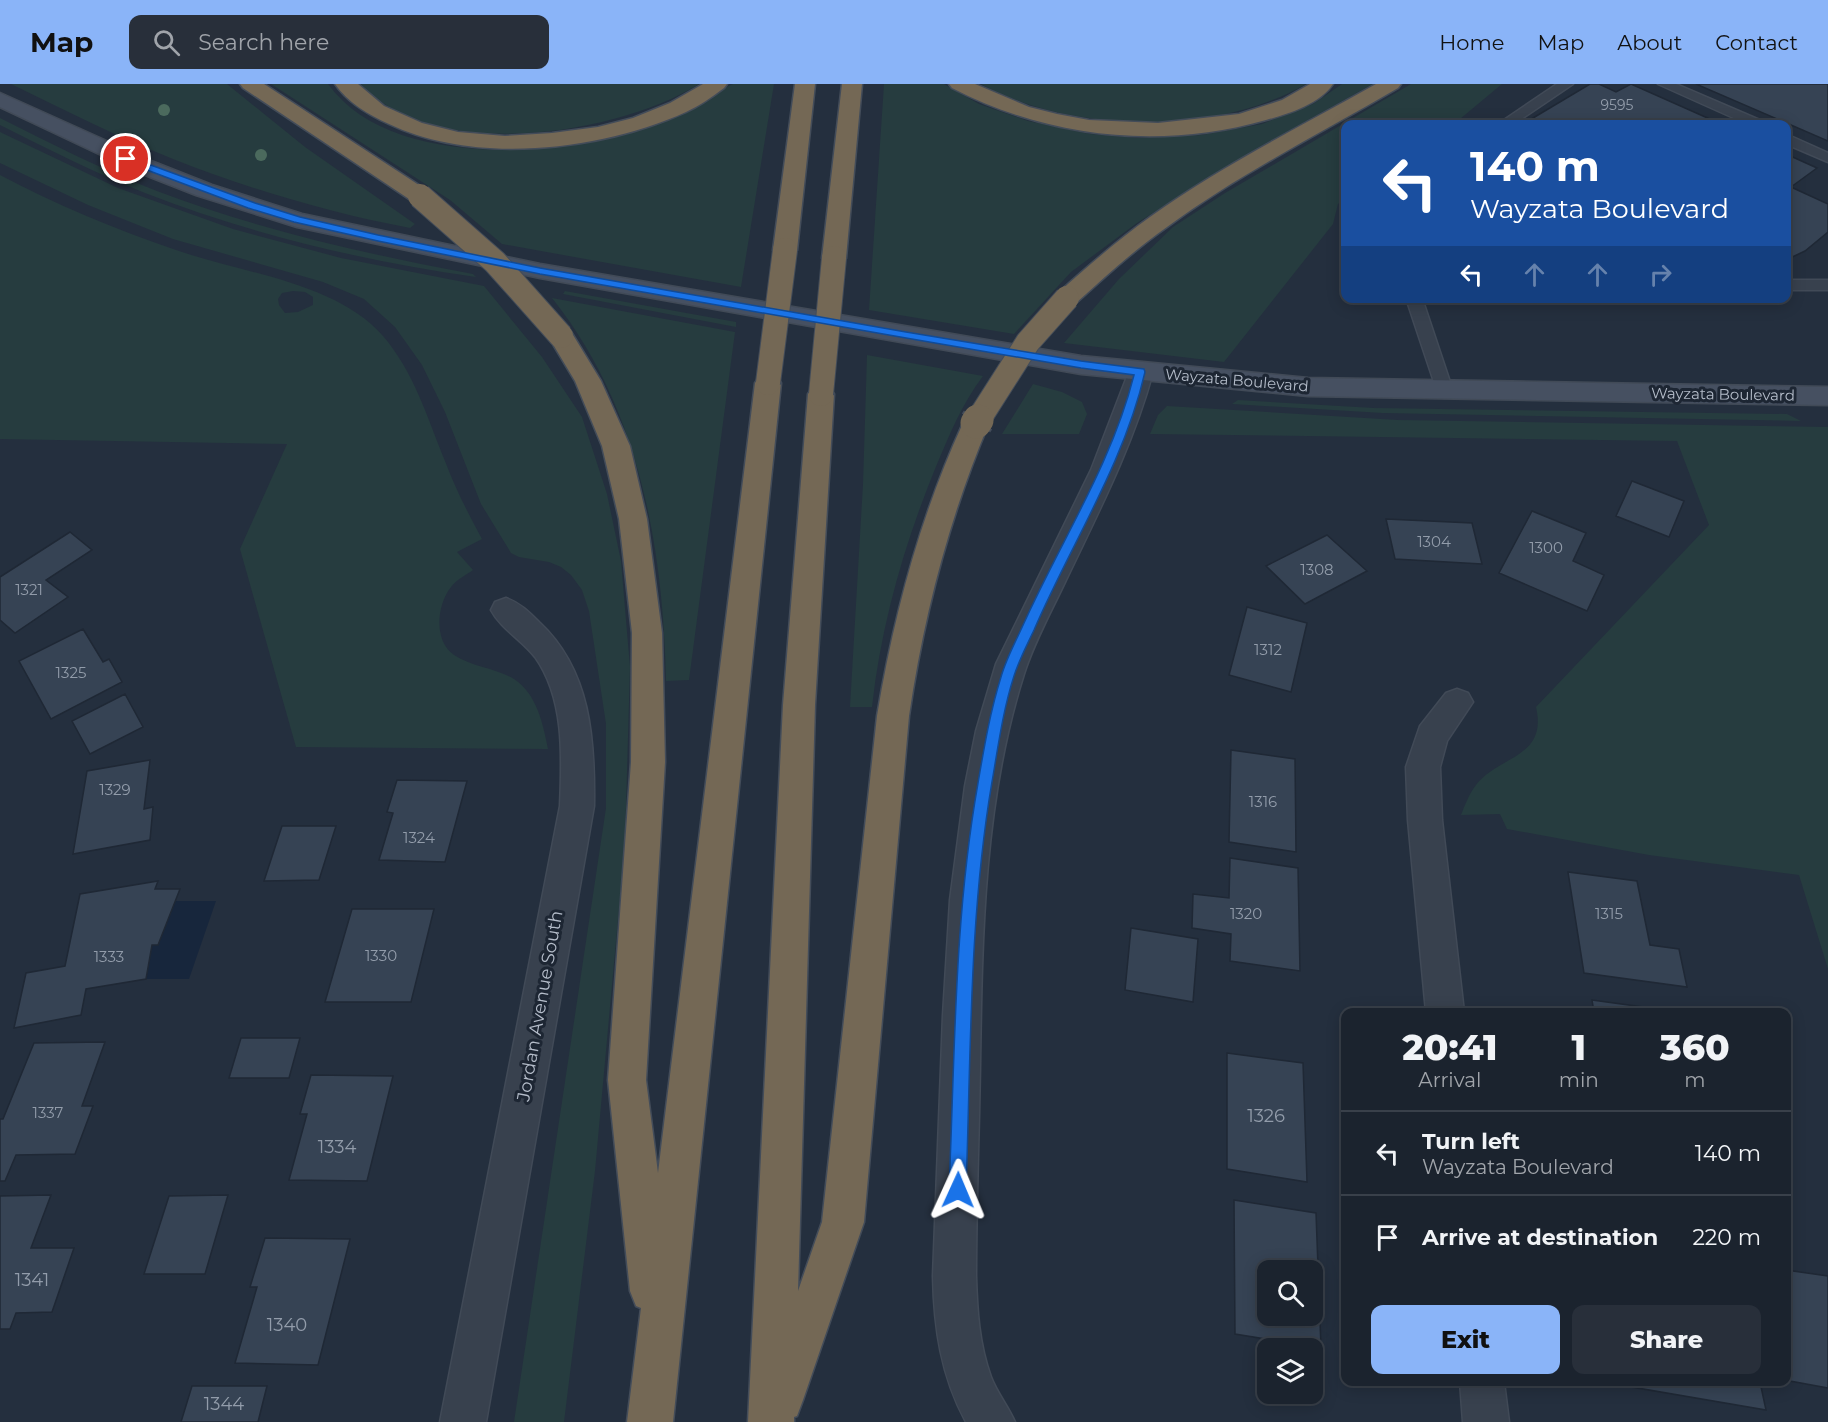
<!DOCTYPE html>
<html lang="en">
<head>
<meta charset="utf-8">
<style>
  body { margin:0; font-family:Montserrat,sans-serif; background:#282f3a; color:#f1f3f6; height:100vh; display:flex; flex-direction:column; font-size:22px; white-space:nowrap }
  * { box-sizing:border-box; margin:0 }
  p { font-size:20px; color:#a0a4aa }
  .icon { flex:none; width:33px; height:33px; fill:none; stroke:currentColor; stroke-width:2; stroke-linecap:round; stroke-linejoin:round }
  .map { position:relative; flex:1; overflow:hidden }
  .sheet { position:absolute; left:1341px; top:924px; width:450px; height:378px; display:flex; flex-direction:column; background:#1b232e; border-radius:12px; box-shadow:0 3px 15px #0003,0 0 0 2px #39404a }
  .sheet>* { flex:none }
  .top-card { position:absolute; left:1341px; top:36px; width:450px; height:183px; border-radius:12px; box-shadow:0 3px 15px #0003,0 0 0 2px #39404a; background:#1a4fa0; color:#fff; overflow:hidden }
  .tools { position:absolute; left:1257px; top:1176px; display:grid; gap:12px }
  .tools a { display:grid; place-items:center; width:66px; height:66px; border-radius:12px; background:#1b232e; box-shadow:0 3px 15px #0003,0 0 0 2px #39404a; font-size:30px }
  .pin { position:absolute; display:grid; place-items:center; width:51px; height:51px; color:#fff; margin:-26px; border:3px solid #fff; border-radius:50%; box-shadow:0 2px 6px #0007 }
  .me { position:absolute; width:66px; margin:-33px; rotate:1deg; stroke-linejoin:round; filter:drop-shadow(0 0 4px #0008) }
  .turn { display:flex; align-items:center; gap:21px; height:126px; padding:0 30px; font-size:27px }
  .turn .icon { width:78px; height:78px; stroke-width:2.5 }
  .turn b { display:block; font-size:42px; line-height:51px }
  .lanes { display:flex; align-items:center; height:57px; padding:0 30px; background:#0003; justify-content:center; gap:30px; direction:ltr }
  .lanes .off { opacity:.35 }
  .eta { display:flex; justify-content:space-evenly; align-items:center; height:102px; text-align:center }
  .eta b { font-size:36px; font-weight:800; line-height:42px }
  .cta { display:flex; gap:12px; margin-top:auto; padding:12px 30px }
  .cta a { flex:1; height:69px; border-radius:12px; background:#8ab4f8; color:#111; font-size:24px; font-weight:800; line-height:69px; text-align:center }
  .cta a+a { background:#282f3a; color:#f1f3f6 }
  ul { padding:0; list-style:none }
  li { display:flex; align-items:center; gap:18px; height:84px; padding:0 30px; border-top:2px solid #39404a }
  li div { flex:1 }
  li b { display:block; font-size:22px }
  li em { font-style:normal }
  header { display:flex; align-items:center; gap:36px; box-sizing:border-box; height:84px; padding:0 30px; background:#8ab4f8; color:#111 }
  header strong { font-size:28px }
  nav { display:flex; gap:33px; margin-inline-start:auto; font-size:21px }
  .search { width:420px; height:54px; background:#282f3a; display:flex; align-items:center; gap:15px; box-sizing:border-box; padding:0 21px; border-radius:12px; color:#a0a4aa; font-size:22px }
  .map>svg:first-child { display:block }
  .green { fill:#263c3f; fill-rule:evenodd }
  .water { fill:#17263c }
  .building { fill:#364354; stroke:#1f2835; stroke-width:1.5; fill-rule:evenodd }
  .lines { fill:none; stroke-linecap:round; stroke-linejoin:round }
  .lane-casing { stroke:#414a57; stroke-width:3 }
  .street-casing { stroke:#414a57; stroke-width:3 }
  .secondary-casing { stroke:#414a57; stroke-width:3 }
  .highway-casing { stroke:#434c59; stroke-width:3 }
  .lane { fill:#38414e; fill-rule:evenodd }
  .street { fill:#38414e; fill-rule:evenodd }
  .secondary { fill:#465061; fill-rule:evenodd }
  .highway { fill:#746855; fill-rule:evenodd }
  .highway-bridge-far1-casing { stroke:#434c59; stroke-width:26; stroke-linecap:butt }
  .highway-bridge-casing { stroke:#434c59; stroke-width:34; stroke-linecap:butt }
  .highway-bridge-far1 { stroke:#746855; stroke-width:24 }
  .highway-bridge { stroke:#746855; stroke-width:31 }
  .tree { fill:#4b6a5d }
  .route { fill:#1a73e8; stroke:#114b97; stroke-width:1.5 }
  .labels { text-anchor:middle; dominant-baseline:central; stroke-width:6; stroke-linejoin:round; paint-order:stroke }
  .far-number-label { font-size:14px; fill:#929caa }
  .far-street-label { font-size:15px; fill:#b4bcc9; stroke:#1d2633 }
  .number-label { font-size:15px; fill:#929caa }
  .street-label { font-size:18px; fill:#b4bcc9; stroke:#1d2633 }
  .near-number-label { font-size:18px; fill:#929caa }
</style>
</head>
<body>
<header>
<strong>Map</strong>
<div class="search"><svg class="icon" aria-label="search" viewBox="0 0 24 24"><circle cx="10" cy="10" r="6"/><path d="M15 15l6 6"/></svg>Search here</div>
<nav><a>Home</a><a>Map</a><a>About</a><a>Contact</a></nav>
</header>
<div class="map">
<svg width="1828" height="1338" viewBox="0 0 1828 1338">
  <rect width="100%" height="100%" fill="#242f3e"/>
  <path class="green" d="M11,0H227L305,63L415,140L410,144C330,129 249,105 173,75C118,53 64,26 11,0Z
    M271,0H328C390,86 560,73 648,43C669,36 688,28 706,17C714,13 724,3 733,0C744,0 762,0 774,0L741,203L502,160L450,116Z
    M361,0H699C618,51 432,80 361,0Z
    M884,0H944L979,20L1028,37L1090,50L1137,54L1202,51L1262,40L1313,20L1342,0H1373L1256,65L1137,139L1071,188L1014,250L869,226Z
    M981,0H1306C1217,52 1071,50 981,0Z
    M1411,0H1502L1454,40H1346L1345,114L1338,120L1333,140L1224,278L1064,259L1119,195L1173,143L1225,109Z
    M0,34C52,60 103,86 157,107C259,146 366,170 473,190L476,193C363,177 250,150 145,109C95,89 48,65 0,41Z
    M0,48L118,104L233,145L341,174L484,202L542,273L582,333L607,410L621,477L630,583L625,759L595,1087L564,1338H514L606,724V640L589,527L582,506L571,491L561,483L549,478L519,473L511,469L481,420L445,328L422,281L395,243L364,215L323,198L173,155L88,121L0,79Z
    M0,91C57,121 115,145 176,166C241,189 336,198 383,252C414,288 427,333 445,377C455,404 468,429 482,455L457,468L473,486C466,491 456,496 451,503C437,521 433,556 454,571C472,583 496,584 514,595C537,610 543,640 548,665L296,663L240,465L287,360L0,355ZM293,207L305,208L313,213V221L298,228L285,229L279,221L278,215L282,209Z
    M565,207L736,238V243L563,210Z
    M552,214L735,248L689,596L666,597C663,461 639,323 552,214Z
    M867,271L983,292C961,321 949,352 935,385C904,461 881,541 872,623H850L863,400Z
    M1033,300L1062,308L1082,318L1087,330L1079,350H1002Z
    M1238,316L1374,324L1787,330L1801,337L1383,329L1232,320Z
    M1167,322L1398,336L1828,343V885L1799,791L1649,771L1507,745L1500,730L1461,731C1465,721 1469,710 1476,701C1498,672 1548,674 1536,623L1709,441L1677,357L1150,350L1158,331Z"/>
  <path class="water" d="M175,817H216L189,895H146L152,861H158Z"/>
  <path class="building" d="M1590,0H1599L1616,8L1631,0L1721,40H1546L1533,34Z
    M1696,0H1828V57Z
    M1786,70L1817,84L1791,103L1828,120V148L1805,167L1786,176Z
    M1632,397L1684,417L1669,453L1616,432Z
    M1532,427L1586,449L1573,477L1604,491L1587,527L1499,489Z
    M1386,435L1472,439L1482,480L1395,475Z
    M70,448L92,466L46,496L68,513L15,549L0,536V493Z
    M1327,451L1367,487L1305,520L1266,482Z
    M1247,523L1307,539L1291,608L1229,591Z
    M83,545L103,578L109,575L122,598L51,635L19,577Z
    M125,610L143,643L90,670L72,637Z
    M1231,666L1295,675L1296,768L1229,758Z
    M150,676L144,725L153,723L150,756L73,770L87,687Z
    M397,696L467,697L445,778L379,776L393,729L387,728Z
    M282,742H336L319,796L264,797Z
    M1230,774L1298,784L1300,887L1230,877L1231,850L1192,844L1193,810L1229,814Z
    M1568,788L1637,797L1650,861L1679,865L1687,903L1584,889Z
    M158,797L155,805H180L158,861H152L146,895L86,905L81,931L14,944L26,889L65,882L80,810Z
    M352,825H434L411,918H325Z
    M1131,844L1198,855L1193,918L1125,906Z
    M1592,916L1665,926L1666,928H1594Z
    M241,954H300L289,994H229Z
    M105,958L82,1022H93L75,1070L16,1071L5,1097H0V1035H3L34,959Z
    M1227,969L1303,979L1307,1098L1227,1085Z
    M311,991L393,992L367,1097L289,1096L307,1030H300Z
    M51,1111L31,1164H74L52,1228L16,1229L10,1245H0V1112Z
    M228,1111L205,1190H144L169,1112Z
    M1234,1116L1316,1129L1321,1264L1235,1250ZM1268,1186H1312V1232H1268Z
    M265,1154L350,1155L318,1281L235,1279L257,1203H250Z
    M1786,1186L1828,1192V1304L1790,1297L1786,1281Z
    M1626,1298H1760L1766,1326L1626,1302Z
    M192,1302H267L258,1338H181Z"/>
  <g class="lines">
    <g class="lane-casing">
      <path id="lane" d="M1557,0H1573L1514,40H1498Z
        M1658,0H1676L1762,37L1764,40H1747Z
        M1786,50L1828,69V78L1786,60Z
        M1786,196H1828V206H1786Z
        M1406,214H1422L1453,307L1451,311H1439L1437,307Z"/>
    </g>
    <g class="street-casing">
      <path id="street" d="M1140,279L1149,282L1153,288C1133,361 1099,427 1066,496C1052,526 1034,558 1024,590C984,715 982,850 980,981C979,1051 976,1122 976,1192C977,1226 979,1260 991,1293C997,1309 1008,1322 1015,1338H966C941,1292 934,1244 933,1192L943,931L950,816L965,702L976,647L996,580L1091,386L1131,282Z
        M506,514C520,519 529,528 539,538C591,586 595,656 594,722L486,1338H440L560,722C562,673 565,615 535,573C522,556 501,545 491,526L495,518Z
        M1457,605L1468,609L1473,618L1447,657L1440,683L1442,736L1464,928H1426L1408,736L1406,683L1420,642L1446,609Z
        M1460,1298H1504L1509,1338H1463Z"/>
    </g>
    <g class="secondary-casing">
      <path id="secondary" d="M0,9L151,77L212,101L302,130L540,180L1081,272L1308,294L1828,303V321L1308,312L1081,290L540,194L297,143L196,111L135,87L0,23Z"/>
    </g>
    <g class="highway-casing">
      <path id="highway" d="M240,0H264L428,107L431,112L428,117L420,119L412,117L243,4Z
        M335,0H358L384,22L422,39L458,48L505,52L552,49L598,43L633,34L670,19L703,0H727L724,4C712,13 699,22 686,28C600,67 475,81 389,40C369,31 347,18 335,0Z
        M795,0H815L797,166L793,171L785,173L777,171L773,166Z
        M842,0H862L846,174L842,179L834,181L826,179L822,174Z
        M949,0H975L1029,23L1057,30L1089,36L1158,39L1239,30L1282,16L1310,0H1333C1320,20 1288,30 1266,36C1160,66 1049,54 952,4Z
        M1376,0H1401L1398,4C1321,49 1239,90 1167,143C1134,166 1105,193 1076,219L1067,222L1058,219L1055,214L1058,209C1088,182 1118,156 1150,133C1221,82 1300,43 1376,0Z
        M561,244L570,246L601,297L630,362L647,435L662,549L665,678L646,996L658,1089L755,299L759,293L768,290L777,293L781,299L673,1338H627L641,1224L636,1222L630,1207L608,996L631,678L632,549L619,435L602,362L575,297L548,252L552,246Z
        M821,301L830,304L834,310L815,621L798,1207L822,1138L877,632C894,530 920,433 963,339L966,332L976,330L986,332L989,339C949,434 924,530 909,632L864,1138L803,1316L797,1332L794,1333V1338H748L783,621L808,310L812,304Z"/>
    </g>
    <use href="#lane" class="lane"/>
    <use href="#street" class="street"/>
    <use href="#secondary" class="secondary"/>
    <use href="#highway" class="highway"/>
    <g class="highway-bridge-far1-casing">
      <path id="highway-bridge-far1" d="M420,112L495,178L561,252
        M768,299L785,166
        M821,310L834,174
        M977,338L1028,258L1067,214"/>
    </g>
    <g class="highway-bridge-casing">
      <path id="highway-bridge" d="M976,339L978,336"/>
    </g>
    <use href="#highway-bridge-far1" class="highway-bridge-far1"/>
    <use href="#highway-bridge" class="highway-bridge"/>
  </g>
  <g class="tree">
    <circle cx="164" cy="26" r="6"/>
    <circle cx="261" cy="71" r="6"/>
  </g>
  <path class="route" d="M126,72L255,119L300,133L378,151L540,184L906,248L1081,277L1144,285L1145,288C1124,380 1071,460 1034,546C1027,561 1019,576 1014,592C1003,626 998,663 992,698C969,833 971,970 966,1106L964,1112L958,1115L952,1112L949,1106C955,970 954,834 978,699C984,664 990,628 1001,593C1006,575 1016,557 1024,539C1061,457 1112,379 1134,291L1081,284L906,254L540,190L378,157L294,138L248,124L123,77L121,75Z"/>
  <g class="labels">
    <g class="far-number-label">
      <text x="1617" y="21">9595</text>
    </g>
    <g class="far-street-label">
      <text transform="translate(1237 296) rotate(5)">Wayzata Boulevard</text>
      <text transform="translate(1723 310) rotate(1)">Wayzata Boulevard</text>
    </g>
    <g class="number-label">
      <text x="1434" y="457">1304</text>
      <text x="1546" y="463">1300</text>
      <text x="1317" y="485">1308</text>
      <text x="29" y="505">1321</text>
      <text x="1268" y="565">1312</text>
      <text x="71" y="588">1325</text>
      <text x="115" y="705">1329</text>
      <text x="1263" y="717">1316</text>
      <text x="419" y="753">1324</text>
      <text x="1246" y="829">1320</text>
      <text x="1609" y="829">1315</text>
      <text x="381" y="871">1330</text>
      <text x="109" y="872">1333</text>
      <text x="48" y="1028">1337</text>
    </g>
    <g class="street-label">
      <text transform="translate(540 922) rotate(-80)">Jordan Avenue South</text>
    </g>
    <g class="near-number-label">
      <text x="1266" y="1032">1326</text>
      <text x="337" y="1063">1334</text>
      <text x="32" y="1196">1341</text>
      <text x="287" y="1241">1340</text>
      <text x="224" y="1320">1344</text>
    </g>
  </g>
</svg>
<div class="tools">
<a><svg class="icon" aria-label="search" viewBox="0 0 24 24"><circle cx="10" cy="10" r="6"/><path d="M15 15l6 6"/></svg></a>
<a><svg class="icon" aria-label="layers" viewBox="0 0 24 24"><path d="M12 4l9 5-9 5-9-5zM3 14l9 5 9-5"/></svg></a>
</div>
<div class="pin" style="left:126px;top:75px;background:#d93025"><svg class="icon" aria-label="arrive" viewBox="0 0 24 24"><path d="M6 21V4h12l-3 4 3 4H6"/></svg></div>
<svg class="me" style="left:958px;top:1106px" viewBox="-20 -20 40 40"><path d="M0-17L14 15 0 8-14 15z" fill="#1a73e8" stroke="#fff" stroke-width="4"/></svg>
<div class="top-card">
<div class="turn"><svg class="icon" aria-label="left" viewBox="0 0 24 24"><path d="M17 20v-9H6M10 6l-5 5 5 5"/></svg><div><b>140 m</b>Wayzata Boulevard</div></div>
<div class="lanes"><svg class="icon" aria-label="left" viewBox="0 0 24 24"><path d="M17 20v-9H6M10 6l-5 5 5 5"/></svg><svg class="icon off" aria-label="ahead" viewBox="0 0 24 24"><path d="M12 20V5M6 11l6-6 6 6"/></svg><svg class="icon off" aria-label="ahead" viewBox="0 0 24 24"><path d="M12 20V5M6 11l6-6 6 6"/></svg><svg class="icon off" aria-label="right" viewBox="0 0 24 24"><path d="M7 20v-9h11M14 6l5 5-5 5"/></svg></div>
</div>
<section class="sheet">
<div class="eta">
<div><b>20:41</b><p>Arrival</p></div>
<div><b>1</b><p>min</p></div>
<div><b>360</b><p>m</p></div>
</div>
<ul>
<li><svg class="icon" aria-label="left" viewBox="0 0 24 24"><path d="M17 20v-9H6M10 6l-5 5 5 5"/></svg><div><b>Turn left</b><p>Wayzata Boulevard</p></div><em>140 m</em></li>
<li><svg class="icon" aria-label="arrive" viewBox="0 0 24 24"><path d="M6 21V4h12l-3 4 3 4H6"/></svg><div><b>Arrive at destination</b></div><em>220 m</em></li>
</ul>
<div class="cta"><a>Exit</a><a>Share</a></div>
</section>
</div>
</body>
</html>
